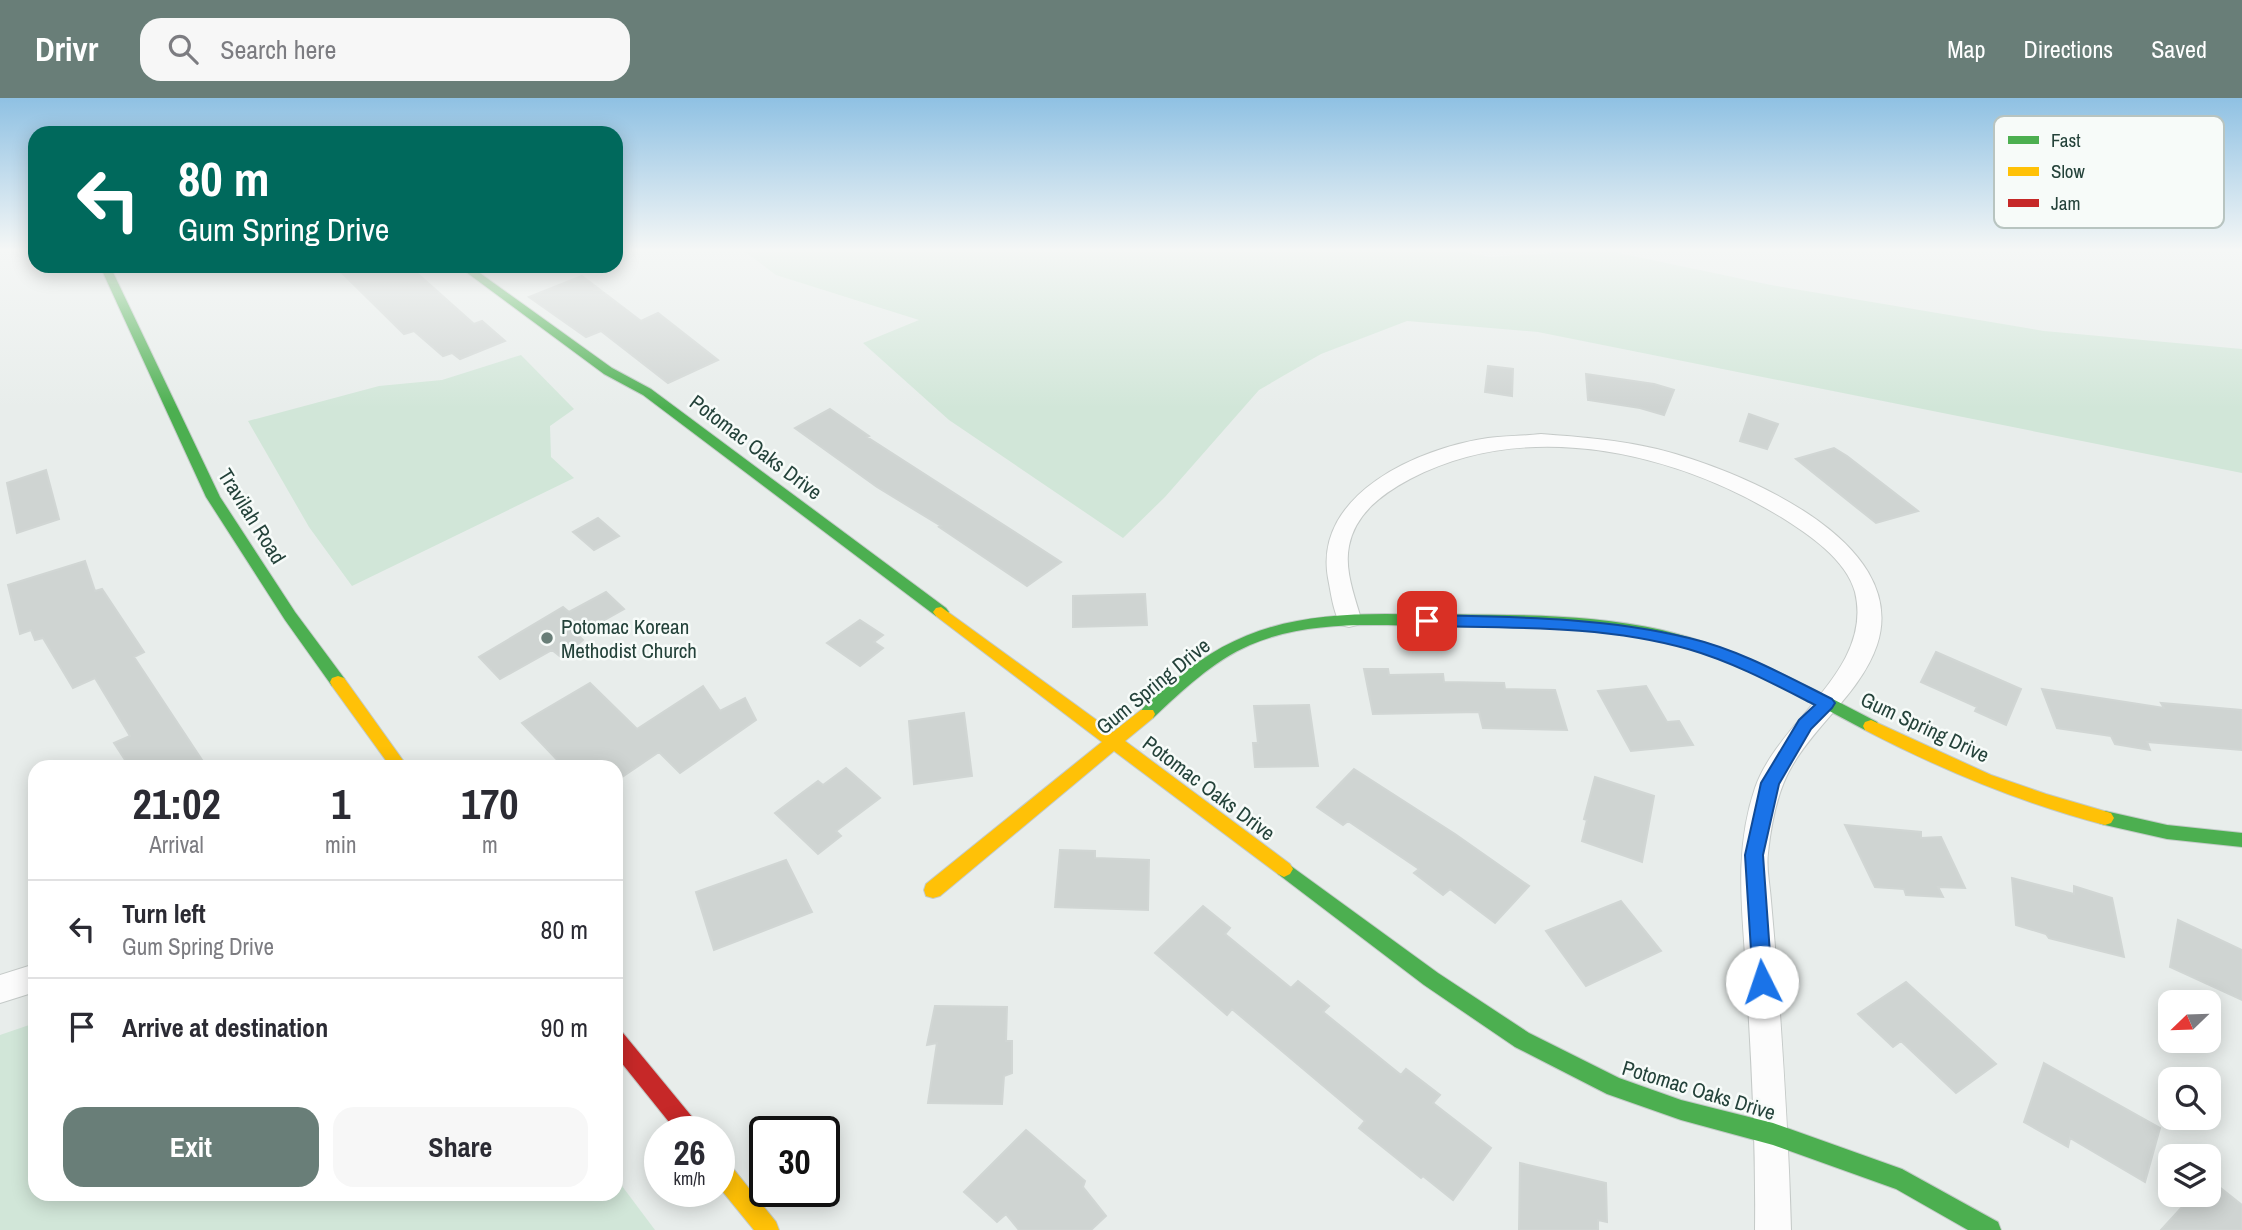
<!DOCTYPE html>
<html lang="en">
<head>
<meta charset="utf-8">
<style>
  body { margin:0; font-family:"Archivo Narrow",sans-serif; background:#f7f7f7; color:#2b2b33; height:100vh; display:flex; flex-direction:column; font-size:26px; white-space:nowrap }
  * { box-sizing:border-box; margin:0 }
  p { font-size:23px; color:#7c7c81 }
  .icon { flex:none; width:38px; height:38px; fill:none; stroke:currentColor; stroke-width:2; stroke-linecap:round; stroke-linejoin:round }
  .map { position:relative; flex:1; overflow:hidden }
  .side { position:absolute; left:28px; top:662px; width:595px; height:441px; display:flex; flex-direction:column; background:#fff; border-radius:21px; box-shadow:0 4px 18px #0003 }
  .side>* { flex:none }
  .banner { position:absolute; left:28px; top:28px; width:595px; height:147px; border-radius:21px; box-shadow:0 4px 18px #0003; background:#00695c; color:#fff; overflow:hidden }
  .needle { width:46px; rotate:247deg }
  .fabs { position:absolute; left:2158px; top:892px; display:grid; gap:14px }
  .fabs a { display:grid; place-items:center; width:63px; height:63px; border-radius:14px; background:#fff; box-shadow:0 4px 18px #0003; font-size:35px }
  .speed { position:absolute; left:644px; top:1018px; display:flex; gap:14px; font-size:35px; font-weight:700; text-align:center }
  .speed>* { display:grid; place-content:center; width:91px; height:91px; border-radius:50%; background:#fff; box-shadow:0 4px 18px #0003; line-height:1 }
  .speed small { font-size:18px; font-weight:400 }
  .speed .limit { border:4px solid #111; border-radius:10px; background:#fff; color:#111 }
  .pin { position:absolute; display:grid; place-items:center; width:60px; height:60px; color:#fff; margin:-30px; border-radius:14px; box-shadow:0 4px 10px #0006 }
  .me { position:absolute; width:77px; margin:-38px; rotate:356deg; stroke-linejoin:round; filter:drop-shadow(0 0 5px #0008) }
  .turn { display:flex; align-items:center; gap:24px; height:147px; padding:0 35px; font-size:32px }
  .turn .icon { width:91px; height:91px; stroke-width:2.5 }
  .turn b { display:block; font-size:49px; line-height:60px }
  .eta { display:flex; justify-content:space-evenly; align-items:center; height:119px; text-align:center }
  .eta b { font-size:42px; font-weight:700; line-height:49px }
  .button { display:flex; gap:14px; margin-top:auto; padding:14px 35px }
  .button a { flex:1; height:80px; border-radius:21px; background:#697e78; color:#fff; font-size:28px; font-weight:700; line-height:80px; text-align:center }
  .button a+a { background:#f7f7f7; color:#2b2b33 }
  ul { padding:0; list-style:none }
  li { display:flex; align-items:center; gap:21px; height:98px; padding:0 35px; border-top:2px solid #e1e1e2 }
  li div { flex:1 }
  li b { display:block; font-size:26px }
  li em { font-style:normal }
  header { display:flex; align-items:center; gap:42px; box-sizing:border-box; height:98px; padding:0 35px; background:#697e78; color:#fff }
  header strong { font-size:33px }
  nav { display:flex; gap:38px; margin-inline-start:auto; font-size:24px }
  .search { width:490px; height:63px; background:#f7f7f7; display:flex; align-items:center; gap:18px; box-sizing:border-box; padding:0 24px; border-radius:21px; color:#7c7c81; font-size:26px }
  .map>svg:first-child { display:block }
  .green { fill:#d1e6d8 }
  .building { fill:#cfd4d2; stroke:#d1d6d4; stroke-width:2 }
  .lines { fill:none; stroke-linecap:round; stroke-linejoin:round }
  .street-casing { stroke:#c5cac8; stroke-width:2 }
  .fast-casing { stroke:#c3cbc8; stroke-width:2 }
  .slow-casing { stroke:#c3cbc8; stroke-width:2 }
  .jam-casing { stroke:#c3cbc8; stroke-width:2 }
  .street { fill:#fcfcfc; fill-rule:evenodd }
  .fast { fill:#4caf50; fill-rule:evenodd }
  .slow { fill:#ffc107; fill-rule:evenodd }
  .jam { fill:#c62828; fill-rule:evenodd }
  .route { fill:#1a73e8; stroke:#114b97; stroke-width:2 }
  .poi-dot { fill:#697e78; stroke:#f7fbf9; stroke-width:2.5 }
  .labels { text-anchor:middle; dominant-baseline:central; stroke-width:5; stroke-linejoin:round; paint-order:stroke }
  .street-label { font-size:21px; fill:#24423a; stroke:#f7fbf9 }
  .poi-label { font-size:21px; fill:#24423a; stroke:#f7fbf9; text-anchor:start }
  .key { fill:#f7fbf9; stroke:#b8c4c0; stroke-width:2 }
  .key-label { font-size:19px; fill:#24423a }
</style>
</head>
<body>
<header>
<strong>Drivr</strong>
<div class="search"><svg class="icon" aria-label="search" viewBox="0 0 24 24"><circle cx="10" cy="10" r="6"/><path d="M15 15l6 6"/></svg>Search here</div>
<nav><a>Map</a><a>Directions</a><a>Saved</a></nav>
</header>
<div class="map">
<svg width="2242" height="1132" viewBox="0 0 2242 1132">
  <rect width="100%" height="100%" fill="#e8edeb"/>
  <path class="green" d="M743,152H1453L1490,159L1604,152L1771,187L2044,233L2242,251V375L1538,234L1407,223L1321,256L1259,292L1165,399L1123,440L949,322L863,245L919,222L776,177Z
    M521,257L574,311L550,328L551,359L574,380L352,488L309,429L248,323L379,288L442,282Z
    M35,925V1096H616V1080L655,1132H0V937Z"/>
  <path class="building" d="M335,168H409L474,226L482,223L505,243L460,261L452,255L443,258L414,233L404,236Z
    M582,178L641,223L658,215L718,262L668,285L601,233L586,239L529,199Z
    M1488,268L1513,271L1512,298L1485,294Z
    M1586,276L1654,286L1674,292L1664,317L1640,310L1588,302Z
    M830,311L869,338L867,339L1061,464L1027,488L939,429L941,428L877,389L795,330Z
    M1749,316L1778,326L1767,351L1740,343Z
    M1834,350L1847,358L1918,413L1876,425L1796,361Z
    M46,372L59,421L17,435L7,385Z
    M598,420L619,438L594,452L573,434Z
    M85,463L95,493L102,491L144,554L134,559L206,668H129L114,645L130,638L95,580L73,590L43,540L35,542L31,532L20,536L8,487Z
    M606,494L624,511L578,537L583,542L562,560L552,552L500,581L479,559L563,509L569,514Z
    M1145,496L1147,527L1073,529V498Z
    M860,522L883,537L874,544L883,550L860,568L827,545Z
    M1936,554L2021,591L2006,627L1975,613L1977,609L1921,584Z
    M1364,571H1388L1389,577L1443,576L1444,584L1504,585L1505,591L1555,592L1567,632L1483,630L1479,614L1373,616Z
    M590,585L637,631L703,588L720,613L745,600L756,622L680,675L659,654L616,683V668H563L522,625Z
    M1646,588L1667,624L1679,623L1693,647L1631,653L1598,593Z
    M2042,591L2164,610L2161,605L2242,612V652L2147,644L2150,652L2115,646L2111,638L2057,630Z
    M1309,607L1318,668L1255,669L1253,645H1258L1254,608Z
    M964,615L972,678L914,686L909,623Z
    M846,670L880,700L836,733L841,738L818,756L775,715L818,683L823,687Z
    M1354,671L1455,736L1529,788L1495,825L1450,791L1443,797L1414,775L1419,771L1348,723L1343,727L1317,709Z
    M1595,679L1654,698L1642,764L1582,743L1587,722L1584,721Z
    M1845,727L1921,734V740L1941,739L1965,790L1938,789L1943,799L1906,797L1904,791L1875,789Z
    M1060,752L1095,753V760L1149,762L1148,812L1055,809Z
    M786,762L812,814L714,852L696,794Z
    M2012,780L2074,796V788L2112,800L2124,859L2049,840L2046,836L2016,827Z
    M1621,803L1661,853L1586,888L1546,833Z
    M1203,808L1230,830L1225,836L1291,890L1298,883L1329,908L1323,914L1401,977L1406,971L1440,997L1433,1005L1491,1050L1453,1102L1423,1078L1421,1080L1359,1030L1365,1023L1232,911L1227,917L1155,855Z
    M2178,822L2242,852V902L2170,869Z
    M1906,884L1996,966L1956,995L1901,943L1893,949L1858,916Z
    M935,908L1007,909L1006,943H1012V975L1004,978L1002,1006L928,1005L937,945L927,947Z
    M2044,965L2160,1030L2145,1084L2070,1040L2068,1049L2024,1024Z
    M1026,1032L1085,1083L1083,1089L1106,1118L1091,1132H1019L1006,1116L997,1124L964,1094Z
    M1520,1065L1606,1085L1607,1124L1598,1122V1132H1519Z
    M2208,1080L2242,1107V1132H2161L2193,1097H2208Z"/>
  <g class="lines">
    <g class="street-casing">
      <path id="street" d="M1541,336C1581,339 1619,342 1657,351C1734,370 1912,441 1877,547C1861,594 1816,626 1792,668C1777,693 1771,727 1768,755C1766,771 1770,787 1771,803C1773,826 1775,849 1777,872C1783,958 1789,1045 1791,1132H1755C1756,1051 1752,971 1747,890C1744,820 1732,758 1755,690C1779,621 1874,573 1855,494C1846,461 1808,436 1781,419C1672,353 1527,320 1410,381C1382,396 1355,416 1349,448C1344,472 1355,499 1361,521L1357,527L1349,529L1341,527C1333,514 1331,495 1328,480C1313,396 1419,350 1488,340C1505,338 1524,338 1541,336Z
        M35,866V894L0,905V877Z"/>
    </g>
    <g class="fast-casing">
      <path id="fast" d="M100,168H110L220,399L295,514L344,580L346,584L344,588H332L285,522L206,399Z
        M458,168H470L612,270L651,291L946,510L949,514L946,518H936L643,297L604,276Z
        M1386,516C1477,518 1572,512 1662,532C1738,550 1808,588 1877,624L1879,628L1877,632H1865C1800,598 1734,560 1661,543C1586,527 1509,530 1433,528C1372,527 1308,522 1250,547C1213,563 1182,593 1153,620H1141L1139,616C1146,603 1163,592 1174,583C1239,527 1303,516 1386,516Z
        M2105,713L2167,727L2242,735V749L2167,741L2105,727L2099,725L2096,720L2099,715Z
        M1284,763L1438,875L1529,935L1619,980L1681,1002L1773,1025L1902,1071L1998,1124L2001,1132H1968L1896,1091L1773,1047L1681,1022L1607,996L1515,949L1424,887L1278,776L1275,771L1278,766Z"/>
    </g>
    <g class="slow-casing">
      <path id="slow" d="M941,509L1113,634L1141,612H1153L1155,616L1153,620L1125,643L1290,766L1293,771L1290,776L1284,779L1278,776L1114,653L940,798L933,800L926,798L924,792L926,786L1102,644L936,518L933,514L936,510Z
        M338,578L344,580L407,668H390L332,588L330,584L332,580Z
        M1871,622L1991,677L2046,696L2111,715L2114,720L2111,725L2105,727C2021,705 1942,672 1865,632L1863,628L1865,624Z
        M719,1060L727,1063L776,1124L779,1132H754L719,1089Z"/>
    </g>
    <g class="jam-casing">
      <path id="jam" d="M616,932L623,935L698,1026L701,1034H677L616,958Z"/>
    </g>
    <use href="#street" class="street"/>
    <use href="#fast" class="fast"/>
    <use href="#slow" class="slow"/>
    <use href="#jam" class="jam"/>
  </g>
  <linearGradient id="sky" x2="0" y2="1"><stop stop-color="#8fc1e3"/><stop offset="0.49" stop-color="#f5f7f6"/><stop offset="1" stop-color="#f5f7f6" stop-opacity="0"/></linearGradient>
  <rect width="2242" height="310" fill="url(#sky)"/>
  <path class="route" d="M1427,517C1515,519 1603,519 1689,540C1740,552 1786,578 1832,601L1835,605L1832,610L1811,631L1779,686L1763,757L1772,884L1769,890L1762,893L1755,890L1753,884L1745,757L1761,685L1799,622L1815,607C1774,586 1733,564 1688,551C1604,527 1514,530 1427,528L1420,523Z"/>
  <circle class="poi-dot" cx="547" cy="540" r="7"/>
  <g class="labels">
    <g class="street-label">
      <text transform="translate(756 349) rotate(37)">Potomac Oaks Drive</text>
      <text transform="translate(252 418) rotate(58)">Travilah Road</text>
      <text transform="translate(1153 588) rotate(-39)">Gum Spring Drive</text>
      <text transform="translate(1925 629) rotate(25)">Gum Spring Drive</text>
      <text transform="translate(1209 690) rotate(37)">Potomac Oaks Drive</text>
      <text transform="translate(1699 992) rotate(17)">Potomac Oaks Drive</text>
    </g>
    <g class="poi-label">
      <text x="561" y="528">Potomac Korean<tspan x="561" dy="24">Methodist Church</tspan></text>
    </g>
  </g>
  <rect x="1994" y="18" width="230" height="112" rx="10" class="key"/>
  <rect x="2008" y="38" width="31" height="8" fill="#4caf50"/>
  <rect x="2008" y="69" width="31" height="9" fill="#ffc107"/>
  <rect x="2008" y="101" width="31" height="8" fill="#c62828"/>
  <g class="key-label">
    <text x="2051" y="49">Fast</text>
    <text x="2051" y="80">Slow</text>
    <text x="2051" y="112">Jam</text>
  </g>
</svg>
<div class="fabs">
<a><svg class="needle" viewBox="-14 -14 28 28"><path d="M0-13l5 13h-10z" fill="#e53935"/><path d="M0 13l5-13h-10z" fill="#7c7c81"/></svg></a>
<a><svg class="icon" aria-label="search" viewBox="0 0 24 24"><circle cx="10" cy="10" r="6"/><path d="M15 15l6 6"/></svg></a>
<a><svg class="icon" aria-label="layers" viewBox="0 0 24 24"><path d="M12 4l9 5-9 5-9-5zM3 14l9 5 9-5"/></svg></a>
</div>
<div class="speed"><div>26<small>km/h</small></div><div class="limit">30</div></div>
<div class="pin" style="left:1427px;top:523px;background:#d93025"><svg class="icon" aria-label="arrive" viewBox="0 0 24 24"><path d="M6 21V4h12l-3 4 3 4H6"/></svg></div>
<svg class="me" style="left:1762px;top:884px" viewBox="-20 -20 40 40"><circle r="19" fill="#fff"/><path d="M0-13L10 11 0 6-10 11z" fill="#1a73e8"/></svg>
<div class="banner">
<div class="turn"><svg class="icon" aria-label="left" viewBox="0 0 24 24"><path d="M17 20v-9H6M10 6l-5 5 5 5"/></svg><div><b>80 m</b>Gum Spring Drive</div></div>
</div>
<section class="side">
<div class="eta">
<div><b>21:02</b><p>Arrival</p></div>
<div><b>1</b><p>min</p></div>
<div><b>170</b><p>m</p></div>
</div>
<ul>
<li><svg class="icon" aria-label="left" viewBox="0 0 24 24"><path d="M17 20v-9H6M10 6l-5 5 5 5"/></svg><div><b>Turn left</b><p>Gum Spring Drive</p></div><em>80 m</em></li>
<li><svg class="icon" aria-label="arrive" viewBox="0 0 24 24"><path d="M6 21V4h12l-3 4 3 4H6"/></svg><div><b>Arrive at destination</b></div><em>90 m</em></li>
</ul>
<div class="button"><a>Exit</a><a>Share</a></div>
</section>
</div>
</body>
</html>
